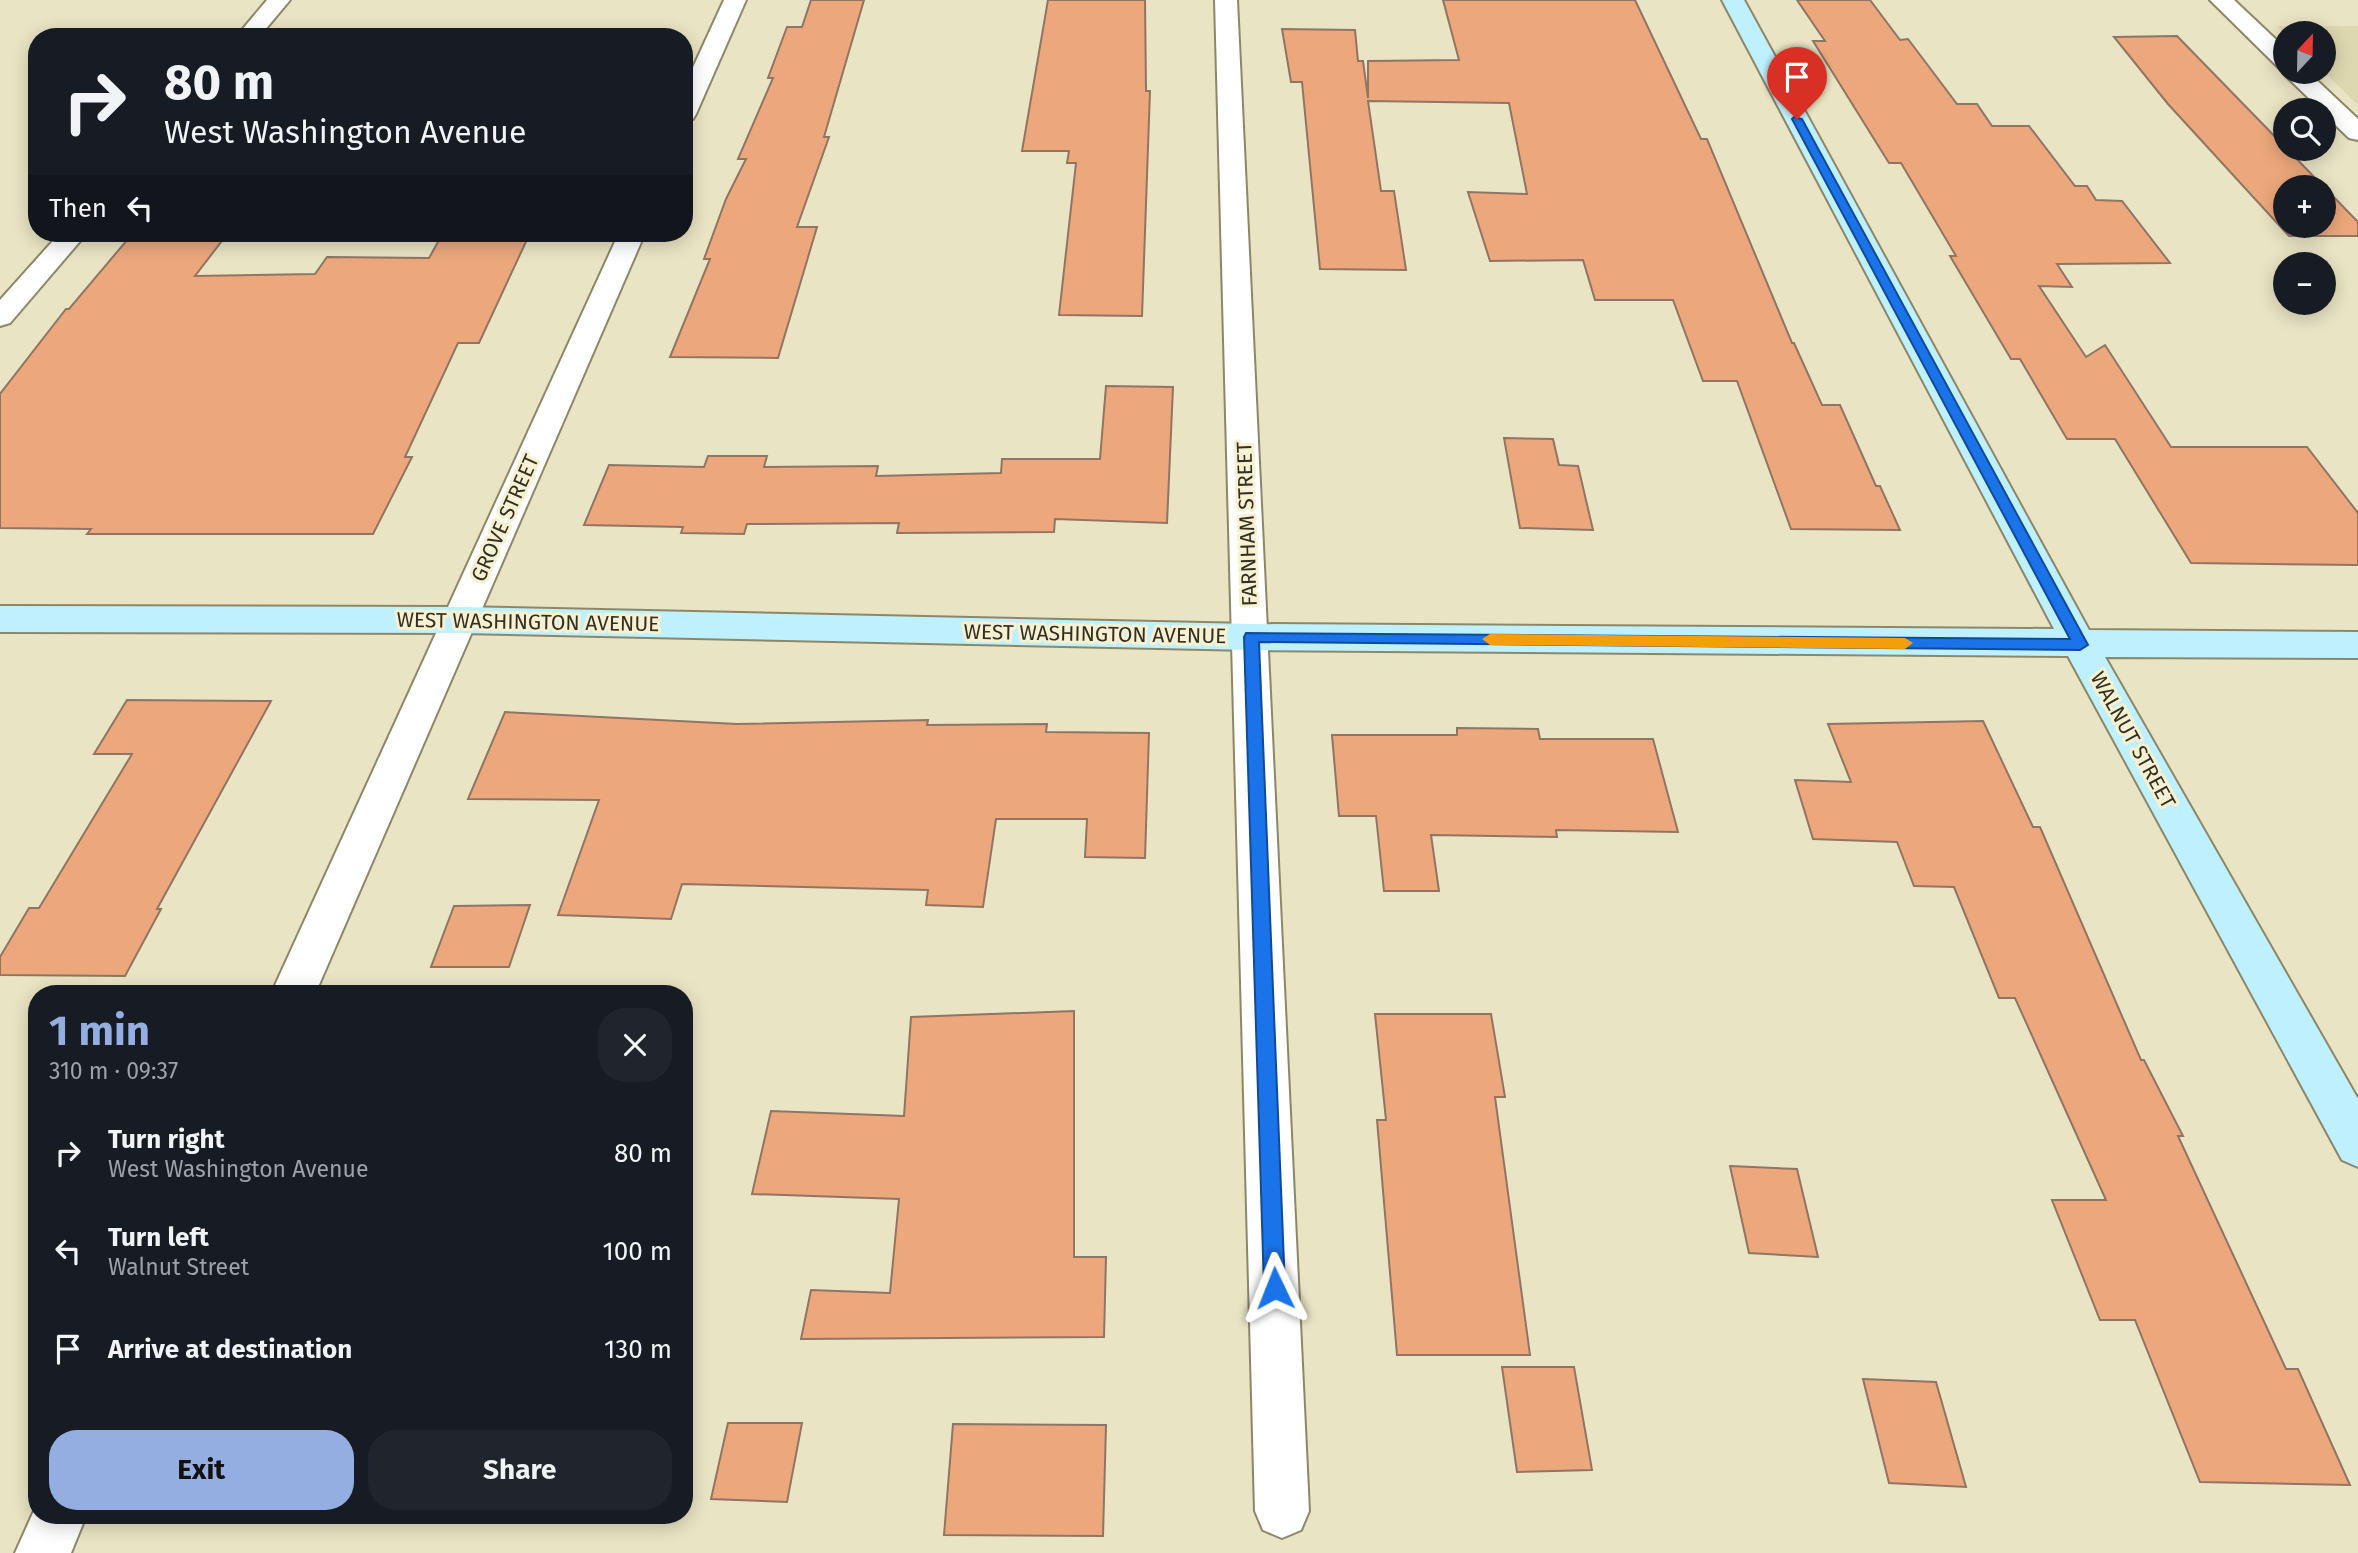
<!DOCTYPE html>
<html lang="en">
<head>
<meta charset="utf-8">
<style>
  body { margin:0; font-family:"Fira Sans",sans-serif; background:#20242c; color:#f1f3f6; height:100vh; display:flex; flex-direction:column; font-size:26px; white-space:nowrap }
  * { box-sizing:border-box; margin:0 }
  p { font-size:23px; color:#9ea1a6 }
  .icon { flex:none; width:38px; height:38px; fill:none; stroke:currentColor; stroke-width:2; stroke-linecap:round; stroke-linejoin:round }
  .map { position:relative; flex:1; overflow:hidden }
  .panel { position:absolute; left:28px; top:985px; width:665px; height:539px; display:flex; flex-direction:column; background:#171b24; border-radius:28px; box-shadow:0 4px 18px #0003 }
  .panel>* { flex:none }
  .guide { position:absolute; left:28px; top:28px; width:665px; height:214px; border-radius:28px; box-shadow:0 4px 18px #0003; background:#171b24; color:#f1f3f6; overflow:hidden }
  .needle { width:46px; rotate:22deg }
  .controls { position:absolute; left:2273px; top:21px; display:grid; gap:14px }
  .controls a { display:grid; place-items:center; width:63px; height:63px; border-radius:50%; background:#171b24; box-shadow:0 4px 18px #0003; font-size:35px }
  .pin { position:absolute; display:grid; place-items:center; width:60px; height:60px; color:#fff; margin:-72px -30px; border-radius:50% 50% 50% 0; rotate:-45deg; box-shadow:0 0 7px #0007 }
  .pin .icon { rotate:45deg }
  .me { position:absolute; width:77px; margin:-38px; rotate:358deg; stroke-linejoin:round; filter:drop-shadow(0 0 5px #0008) }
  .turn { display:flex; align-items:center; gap:24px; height:147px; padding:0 21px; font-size:32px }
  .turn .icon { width:91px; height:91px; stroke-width:2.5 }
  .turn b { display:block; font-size:49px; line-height:60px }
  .then { display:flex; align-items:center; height:66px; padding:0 21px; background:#0003; gap:14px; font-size:26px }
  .round { display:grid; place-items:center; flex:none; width:74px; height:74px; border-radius:28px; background:#20242c }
  .overview { display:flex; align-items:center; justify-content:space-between; height:119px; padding:0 21px }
  h1 { font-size:42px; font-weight:700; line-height:52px; color:#95aee1 }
  .cta { display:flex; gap:14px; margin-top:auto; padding:14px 21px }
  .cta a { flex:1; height:80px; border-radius:28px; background:#95aee1; color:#111; font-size:28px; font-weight:700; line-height:80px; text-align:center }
  .cta a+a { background:#20242c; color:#f1f3f6 }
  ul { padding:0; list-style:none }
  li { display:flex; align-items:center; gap:21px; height:98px; padding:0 21px }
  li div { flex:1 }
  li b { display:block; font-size:26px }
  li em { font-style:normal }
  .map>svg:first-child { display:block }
  .built { fill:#ded8b1 }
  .building { fill:#eca87c; stroke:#907564; stroke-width:2 }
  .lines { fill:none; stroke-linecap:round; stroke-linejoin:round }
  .street-casing { stroke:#8c8769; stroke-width:4 }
  .secondary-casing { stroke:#8c8769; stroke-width:4 }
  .street { fill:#fff; fill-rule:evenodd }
  .secondary { fill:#bef1fd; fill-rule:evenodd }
  .route { fill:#1a73e8; stroke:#114b97; stroke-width:2 }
  .slow { fill:#f59e0b }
  .labels { text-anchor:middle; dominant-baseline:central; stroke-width:6; stroke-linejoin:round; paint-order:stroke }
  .street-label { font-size:21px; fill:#323023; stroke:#f7f1d1 }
</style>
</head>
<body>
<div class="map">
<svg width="2358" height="1553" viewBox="0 0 2358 1553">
  <rect width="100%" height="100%" fill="#e9e4c4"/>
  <path class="built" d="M2277,26H2358V105L2324,72V33L2285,34Z"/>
  <path class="building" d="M811,0H864L824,137H829L797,227H817L778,358L670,357L710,259H704L726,199L746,159H738L773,78H768L787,27H802Z
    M1048,0H1145L1146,91H1150L1142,316L1059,315L1076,163H1067L1069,151H1022Z
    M1443,0H1635L1701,139H1707L1792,343H1794L1822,405H1840L1876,486H1880L1900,530L1791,529L1737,381H1703L1673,300H1595L1583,260L1490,261L1468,192L1527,194L1509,103L1368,101L1381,191H1394L1406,270L1320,269L1302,82H1291L1282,29L1355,30L1358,61H1363L1368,98V61L1459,60Z
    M1797,0H1870L1900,40L1908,39L1957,104H1977L1992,126H2029L2075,186H2087L2096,200L2122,201L2170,263L2057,264L2072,287L2039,286L2086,357L2105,345L2171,447H2307L2358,513V565L2191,563L2115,439H2067L2020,359H2011L1950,256H1956L1901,163H1889L1813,41H1825Z
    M2177,36L2324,187H2286V226H2324V187L2358,222V236H2289L2168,104L2114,37Z
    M133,233H228L195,276L315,274L327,257L429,258L443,233H530L479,343H458L405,457H412L373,534H87L91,529L0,528V394L66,309H69Z
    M1106,386L1173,387L1167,523L1055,519L1054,532L897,533L899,523L747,524L744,534L681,533L683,527L584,525L609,465L704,467L708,456H767L764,467L878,466L876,476L1001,473L1002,459H1100Z
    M1504,438L1553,439L1559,465L1578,466L1593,530L1520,528Z
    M127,700L271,701L157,909H161L125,976L0,975V957L29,908H39L132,754H94Z
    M505,712L737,724L928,720L927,725L1047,724L1046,732L1149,733L1145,858L1085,857L1087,819H996L983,907L926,905L928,890L682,884L671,919L558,915L599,800L468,799Z
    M1983,721L2033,827H2040L2141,1060H2144L2183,1136H2178L2286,1369H2298L2350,1485L2200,1482L2135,1320H2100L2052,1200H2106L2015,998H1999L1954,887L1914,886L1897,842L1813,839L1795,780L1851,782L1828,724Z
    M1457,728L1538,729L1540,739H1653L1678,832L1556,830L1557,837L1431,835L1439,891H1384L1376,816H1339L1332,735H1457Z
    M530,905L509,967H431L454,906Z
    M1074,1011V1257H1106L1104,1337L801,1339L811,1290L890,1293L899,1199L752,1194L771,1111L904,1116L911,1017Z
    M1375,1014H1491L1505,1097H1495L1530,1355H1397L1377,1120H1386Z
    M1730,1166L1797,1169L1818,1257L1749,1253Z
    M1502,1367H1574L1592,1470L1517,1472Z
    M1863,1379L1936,1382L1966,1487L1889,1483Z
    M728,1423H802L787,1502L711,1499Z
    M953,1424L1106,1425L1103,1536L944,1535Z"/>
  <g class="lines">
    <g class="street-casing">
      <path id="street" d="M267,0H290L259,37H236Z
        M724,0H746L696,114L693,119L684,121V87Z
        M1215,0H1237L1309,1511L1301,1530L1282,1538L1263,1530L1255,1511Z
        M2210,0H2234L2286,49V72H2308L2358,119V140L2349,138L2324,114V110H2321L2287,77L2283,72L2285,69L2278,67Z
        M60,233H87L10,323L0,326V300Z
        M619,233H645L315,994H271Z
        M37,1504V1516H86L71,1553H15Z"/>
    </g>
    <g class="secondary-casing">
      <path id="secondary" d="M1722,0H1744L2089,630L2358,632V658L2105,657L2358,1099V1167L2342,1160L2068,656L1251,650L460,633L0,632V606L460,607L1251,624L2054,629Z"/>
    </g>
    <use href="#street" class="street"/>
    <use href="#secondary" class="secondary"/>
  </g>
  <path class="route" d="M1794,117L1802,119L2088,645L2080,650L1259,642L1285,1288L1282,1296L1275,1299L1267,1296L1264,1288L1244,637L1246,633L2070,639L1792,119Z"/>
  <path class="slow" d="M1490,634L1905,638L1913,643L1905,649L1490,645L1482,639Z"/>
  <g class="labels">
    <g class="street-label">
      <text transform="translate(505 518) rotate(-66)">GROVE STREET</text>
      <text transform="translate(1247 524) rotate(-92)">FARNHAM STREET</text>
      <text transform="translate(528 622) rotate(1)">WEST WASHINGTON AVENUE</text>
      <text transform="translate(1095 634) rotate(1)">WEST WASHINGTON AVENUE</text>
      <text transform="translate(2133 740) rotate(61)">WALNUT STREET</text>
    </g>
  </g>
</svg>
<div class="controls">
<a><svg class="needle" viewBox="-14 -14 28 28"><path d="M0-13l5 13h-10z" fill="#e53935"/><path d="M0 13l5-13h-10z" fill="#9ea1a6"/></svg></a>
<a><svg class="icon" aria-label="search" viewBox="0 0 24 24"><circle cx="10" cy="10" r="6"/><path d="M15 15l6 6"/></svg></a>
<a>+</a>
<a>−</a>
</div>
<div class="pin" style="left:1797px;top:119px;background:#d93025"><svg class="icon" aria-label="arrive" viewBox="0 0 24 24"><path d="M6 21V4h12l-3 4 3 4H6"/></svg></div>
<svg class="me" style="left:1275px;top:1288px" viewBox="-20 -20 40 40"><path d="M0-17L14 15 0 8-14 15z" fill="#1a73e8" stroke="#fff" stroke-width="4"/></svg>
<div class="guide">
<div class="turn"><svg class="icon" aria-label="right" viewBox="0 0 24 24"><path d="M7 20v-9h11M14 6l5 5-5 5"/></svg><div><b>80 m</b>West Washington Avenue</div></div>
<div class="then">Then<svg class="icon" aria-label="left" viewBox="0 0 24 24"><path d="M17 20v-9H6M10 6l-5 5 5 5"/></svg></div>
</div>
<section class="panel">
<div class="overview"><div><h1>1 min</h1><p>310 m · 09:37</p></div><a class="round"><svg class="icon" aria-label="close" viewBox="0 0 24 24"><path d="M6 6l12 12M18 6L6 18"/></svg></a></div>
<ul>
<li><svg class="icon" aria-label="right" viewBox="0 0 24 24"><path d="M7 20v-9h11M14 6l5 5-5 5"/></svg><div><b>Turn right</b><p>West Washington Avenue</p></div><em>80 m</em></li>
<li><svg class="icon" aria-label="left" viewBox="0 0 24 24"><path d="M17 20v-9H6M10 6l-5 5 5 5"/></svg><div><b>Turn left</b><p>Walnut Street</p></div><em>100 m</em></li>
<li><svg class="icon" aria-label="arrive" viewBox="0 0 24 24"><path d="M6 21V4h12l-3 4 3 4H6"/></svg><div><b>Arrive at destination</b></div><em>130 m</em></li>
</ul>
<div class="cta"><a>Exit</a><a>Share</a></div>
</section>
</div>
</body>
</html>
